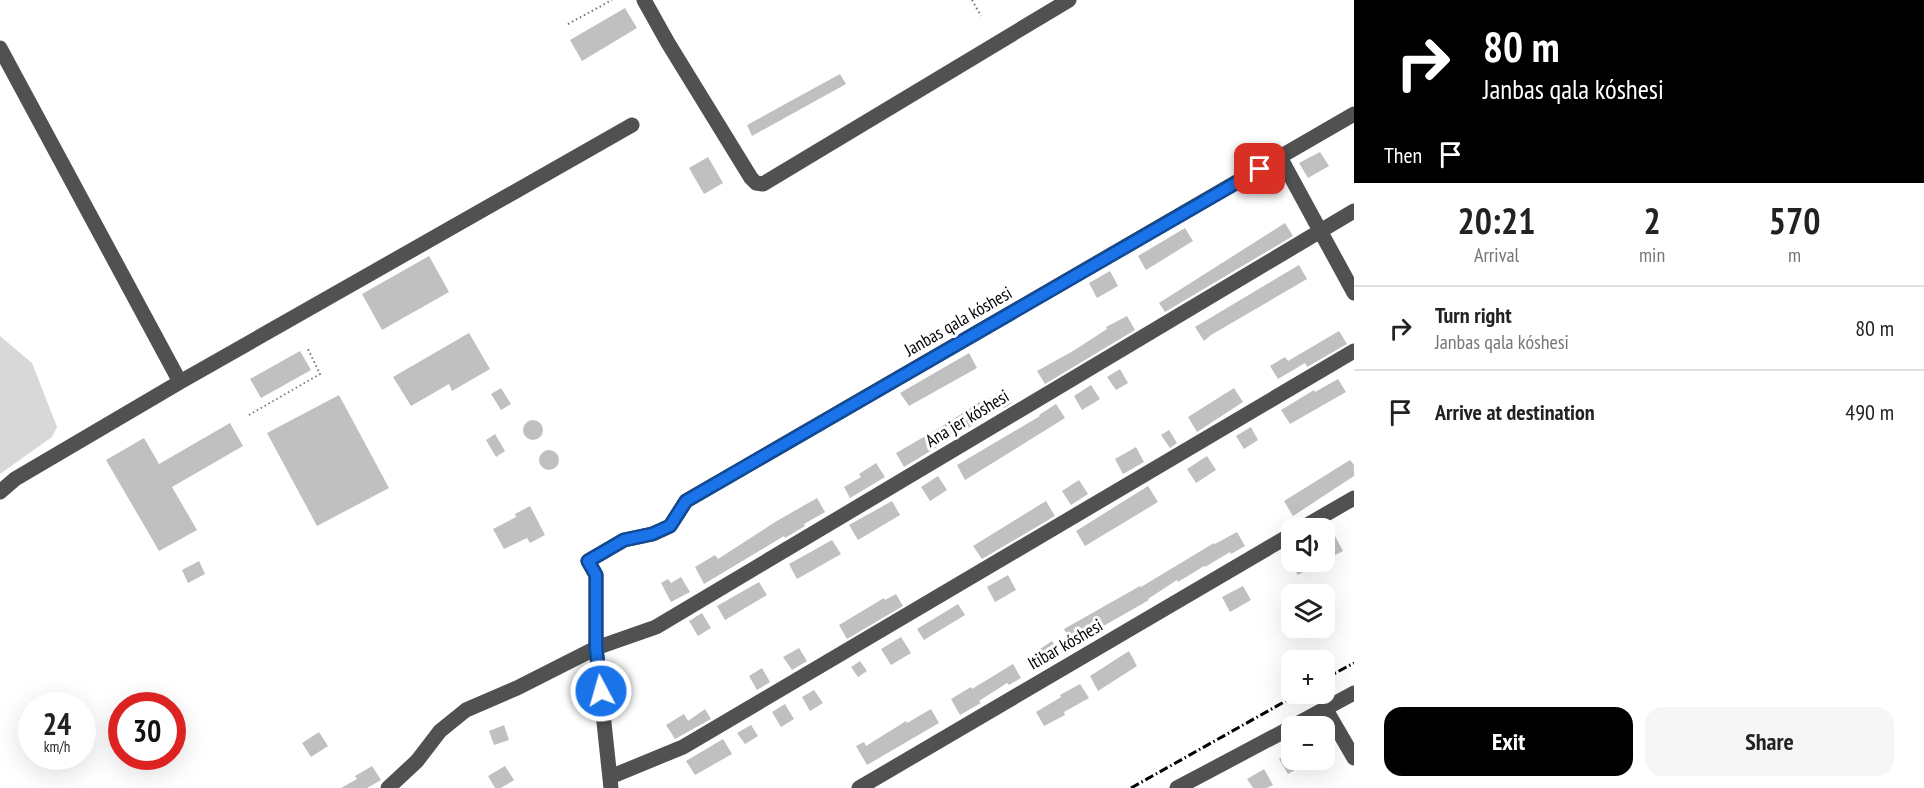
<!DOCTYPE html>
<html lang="en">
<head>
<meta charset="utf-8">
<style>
  body { margin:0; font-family:"PT Sans Narrow",sans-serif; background:#f6f6f6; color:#222; height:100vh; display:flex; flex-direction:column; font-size:22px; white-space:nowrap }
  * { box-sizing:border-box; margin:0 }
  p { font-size:20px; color:#767676 }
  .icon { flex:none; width:33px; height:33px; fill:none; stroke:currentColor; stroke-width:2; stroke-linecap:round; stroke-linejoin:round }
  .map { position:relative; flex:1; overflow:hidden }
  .side { display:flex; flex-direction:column; background:#fff; width:570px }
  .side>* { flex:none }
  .guide { background:#000; color:#fff; overflow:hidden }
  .tools { position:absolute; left:1281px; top:518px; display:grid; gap:12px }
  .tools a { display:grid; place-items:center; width:54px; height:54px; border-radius:12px; background:#fff; box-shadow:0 6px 24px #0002; font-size:30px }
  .speed { position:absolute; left:18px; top:692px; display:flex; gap:12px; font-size:30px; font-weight:700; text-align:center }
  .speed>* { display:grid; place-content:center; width:78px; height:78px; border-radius:50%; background:#fff; box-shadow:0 6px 24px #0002; line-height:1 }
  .speed small { font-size:15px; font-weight:400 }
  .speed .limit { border:9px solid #d22; background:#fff; color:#111 }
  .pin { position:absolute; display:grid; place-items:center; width:51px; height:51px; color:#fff; margin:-26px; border-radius:12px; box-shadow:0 3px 9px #0006 }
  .me { position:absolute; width:66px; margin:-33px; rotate:354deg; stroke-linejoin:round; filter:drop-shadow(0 0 4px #0008) }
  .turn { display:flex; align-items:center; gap:21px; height:126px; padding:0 30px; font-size:27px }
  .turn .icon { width:78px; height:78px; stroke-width:2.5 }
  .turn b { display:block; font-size:42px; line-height:51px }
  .then { display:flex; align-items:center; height:57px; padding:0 30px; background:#0003; gap:12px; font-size:22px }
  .eta { display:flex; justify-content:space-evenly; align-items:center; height:102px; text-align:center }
  .eta b { font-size:36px; font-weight:700; line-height:42px }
  .cta { display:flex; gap:12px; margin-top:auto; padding:12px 30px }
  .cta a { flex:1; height:69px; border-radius:18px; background:#000; color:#fff; font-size:24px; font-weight:700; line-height:69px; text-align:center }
  .cta a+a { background:#f6f6f6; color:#222 }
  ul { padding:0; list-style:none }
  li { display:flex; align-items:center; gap:18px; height:84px; padding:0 30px; border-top:2px solid #e0e0e0 }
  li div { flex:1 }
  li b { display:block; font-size:22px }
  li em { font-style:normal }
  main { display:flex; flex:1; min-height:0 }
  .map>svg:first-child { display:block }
  .green { fill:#d8d8d8 }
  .building { fill:#c0c0c0 }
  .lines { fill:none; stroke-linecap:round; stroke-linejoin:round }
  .path { stroke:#737373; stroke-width:2; stroke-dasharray:1.5 3; stroke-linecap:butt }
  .minor { stroke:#515151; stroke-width:15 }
  .rail { stroke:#000; stroke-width:3; stroke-dasharray:9 3 1.5 3; stroke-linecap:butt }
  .route-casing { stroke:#114b97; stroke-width:15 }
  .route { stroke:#1a73e8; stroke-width:10 }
  .labels { text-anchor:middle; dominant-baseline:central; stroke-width:6; stroke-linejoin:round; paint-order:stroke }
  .street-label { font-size:18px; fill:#000; stroke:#fff }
</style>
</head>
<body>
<main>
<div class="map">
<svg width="1354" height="788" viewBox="0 0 1354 788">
  <rect width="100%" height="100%" fill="#fff"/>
  <path class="green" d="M0,336L32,363L57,427L52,437L0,474Z"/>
  <path class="building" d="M625,8L637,28L582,61L570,40Z
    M840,74L846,84L752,136L747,125Z
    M1320,152L1329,166L1308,178L1299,163Z
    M708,157L723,183L704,194L689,168Z
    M1285,223L1293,236L1165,312L1159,303Z
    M1185,228L1193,241L1146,270L1138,256Z
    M429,256L449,292L382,330L362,294Z
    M1299,265L1307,279L1211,335L1204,341L1195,327Z
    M1110,271L1118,286L1097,298L1089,283Z
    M1127,316L1135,330L1045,384L1037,371L1073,351L1107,329L1106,327Z
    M1339,331L1347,344L1307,367L1305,363L1278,379L1270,366L1285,357L1288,361Z
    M469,333L490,369L452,391L449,384L411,406L393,377Z
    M300,351L311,370L261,398L250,379Z
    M969,353L977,368L909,406L900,393Z
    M1120,369L1128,383L1116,390L1107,377Z
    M1338,379L1346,392L1290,424L1281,410L1314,390L1315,392Z
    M1091,385L1100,399L1082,410L1074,396Z
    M501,388L511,404L501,410L491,394Z
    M1234,388L1243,402L1197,432L1188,417Z
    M1004,389L1012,403L1004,408L1003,407L904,467L896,453L941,427L986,398L987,400Z
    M339,395L389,488L317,526L267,433Z
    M1056,404L1065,418L965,480L957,465L1040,416L1039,415Z
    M523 430a10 10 0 1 1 20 0a10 10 0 1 1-20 0Z
    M230,423L243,446L172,487L197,530L159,551L106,460L144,438L159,464Z
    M1251,427L1258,440L1244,449L1236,436Z
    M1169,430L1177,443L1170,448L1161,435Z
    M495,434L505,451L496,457L486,440Z
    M1136,447L1144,462L1123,474L1115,459Z
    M539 460a10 10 0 1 1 20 0a10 10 0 1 1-20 0Z
    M1207,456L1216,470L1196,483L1187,469Z
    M1350,460L1354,465V476L1293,516L1284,501Z
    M876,463L885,477L850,498L844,487L861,477L859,474Z
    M938,476L947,490L930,501L921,487Z
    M1079,480L1088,494L1071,505L1062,491Z
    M1148,486L1158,502L1085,546L1076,531Z
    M817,498L825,512L804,524L805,526L785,538L784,536L704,584L695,567L715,555L718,559L775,522Z
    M892,501L900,515L858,540L849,525Z
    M1046,501L1055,516L982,559L973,546Z
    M530,506L545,535L530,543L527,538L504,549L493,529L516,517L515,514Z
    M1237,532L1245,546L1231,554L1230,552L1205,567L1204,566L1178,582L1177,580L1148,599L1149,600L1072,644L1064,629L1140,586L1141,587L1214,543L1215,544Z
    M1335,536L1343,551L1324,561V542Z
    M832,540L841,554L797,579L789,564Z
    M199,561L205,574L188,583L182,570Z
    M1296,561H1321L1298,575L1291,564Z
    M1008,575L1016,590L995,602L987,587Z
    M681,577L690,592L671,602L661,583L668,579L671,583Z
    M759,582L767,595L725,620L717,606Z
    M1243,586L1251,600L1230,612L1222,597Z
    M896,594L903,606L847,639L839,625L884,598L885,600Z
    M958,604L965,615L924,640L917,629Z
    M702,613L711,628L698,636L689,621Z
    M901,637L911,653L891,665L881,649Z
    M1052,641L1059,652L1042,664L1034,653Z
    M799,648L807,661L792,670L783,657Z
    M1129,651L1137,666L1098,691L1090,676Z
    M860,661L867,671L858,677L851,667Z
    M1013,664L1021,678L1009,685L1007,683L979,701L981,703L960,715L951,699L971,687L972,689Z
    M762,668L770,682L757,690L749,676Z
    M1080,684L1089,698L1064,712L1065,715L1044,726L1036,712L1061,697L1060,695Z
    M814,690L823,703L810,711L802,697Z
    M785,704L794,719L781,727L772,712Z
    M705,709L711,719L675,739L666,725L684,714L688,721Z
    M931,709L939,723L867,765L856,746L864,742L866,746L906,721L907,723Z
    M504,725L509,740L494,745L489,731Z
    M751,725L758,736L745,744L737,733Z
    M319,732L328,746L311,757L302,743Z
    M723,739L732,754L695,775L686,761Z
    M1292,751V759H1314L1288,774L1279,759Z
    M372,766L381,780L367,788H341L357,779L355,776Z
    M505,766L514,780L501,788H495L488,776Z
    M1264,769L1273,785L1267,788H1253L1247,779Z"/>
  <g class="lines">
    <path class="path" d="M972,0L981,16
      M568,24L612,0
      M249,415L320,374L307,347"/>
    <path class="minor" d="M644,0L668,43L751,178L756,183L763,184L1069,0
      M0,48L180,382L632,125
      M1280,157L1354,293
      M0,492L15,479L180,382
      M1302,528L1354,498
      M1325,708L1354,758
      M1293,726L1354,693
      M610,777L683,747L1354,351
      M388,788L417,761L440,731L466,710L517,688L596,648L656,627L1354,211
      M611,788L596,648V575L588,561L624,540L653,534L670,526L686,501L1354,114
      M859,788L1292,534
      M1177,788L1292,727"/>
    <path class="rail" d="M1324,679L1354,663
      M1131,788L1300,693"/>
  </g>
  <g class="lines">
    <g class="route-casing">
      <path id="route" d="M601,691L596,648V575L588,561L624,540L652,534L670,526L686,501L1260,169"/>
    </g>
    <use href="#route" class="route"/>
  </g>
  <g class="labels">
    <g class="street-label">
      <text transform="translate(958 321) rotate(-30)">Janbas qala kóshesi</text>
      <text transform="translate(967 418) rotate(-31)">Ana jer kóshesi</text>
      <text transform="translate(1065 644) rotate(-30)">Itibar kóshesi</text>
    </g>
  </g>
</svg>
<div class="tools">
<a><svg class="icon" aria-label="sound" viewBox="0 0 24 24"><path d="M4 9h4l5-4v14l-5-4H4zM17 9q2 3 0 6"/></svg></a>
<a><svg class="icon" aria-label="layers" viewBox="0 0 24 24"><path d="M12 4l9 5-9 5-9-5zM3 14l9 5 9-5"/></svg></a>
<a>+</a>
<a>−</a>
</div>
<div class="speed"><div>24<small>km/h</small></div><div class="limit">30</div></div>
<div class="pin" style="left:1260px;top:169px;background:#d93025"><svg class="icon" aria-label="arrive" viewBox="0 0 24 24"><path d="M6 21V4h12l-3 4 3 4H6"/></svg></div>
<svg class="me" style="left:601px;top:691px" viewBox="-20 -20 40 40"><circle r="17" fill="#1a73e8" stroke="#fff" stroke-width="3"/><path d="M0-11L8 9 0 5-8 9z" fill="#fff"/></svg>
</div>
<section class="side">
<div class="guide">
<div class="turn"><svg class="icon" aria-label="right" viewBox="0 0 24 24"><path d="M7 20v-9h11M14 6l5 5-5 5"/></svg><div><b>80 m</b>Janbas qala kóshesi</div></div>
<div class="then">Then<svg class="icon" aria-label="arrive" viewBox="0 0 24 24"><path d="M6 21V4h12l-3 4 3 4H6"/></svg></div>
</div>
<div class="eta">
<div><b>20:21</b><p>Arrival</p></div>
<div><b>2</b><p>min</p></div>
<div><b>570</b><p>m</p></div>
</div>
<ul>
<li><svg class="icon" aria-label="right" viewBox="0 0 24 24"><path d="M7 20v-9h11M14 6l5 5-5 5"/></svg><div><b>Turn right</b><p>Janbas qala kóshesi</p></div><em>80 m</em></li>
<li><svg class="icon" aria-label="arrive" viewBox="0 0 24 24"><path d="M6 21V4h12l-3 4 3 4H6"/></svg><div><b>Arrive at destination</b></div><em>490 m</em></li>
</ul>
<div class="cta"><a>Exit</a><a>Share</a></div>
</section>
</main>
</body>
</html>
